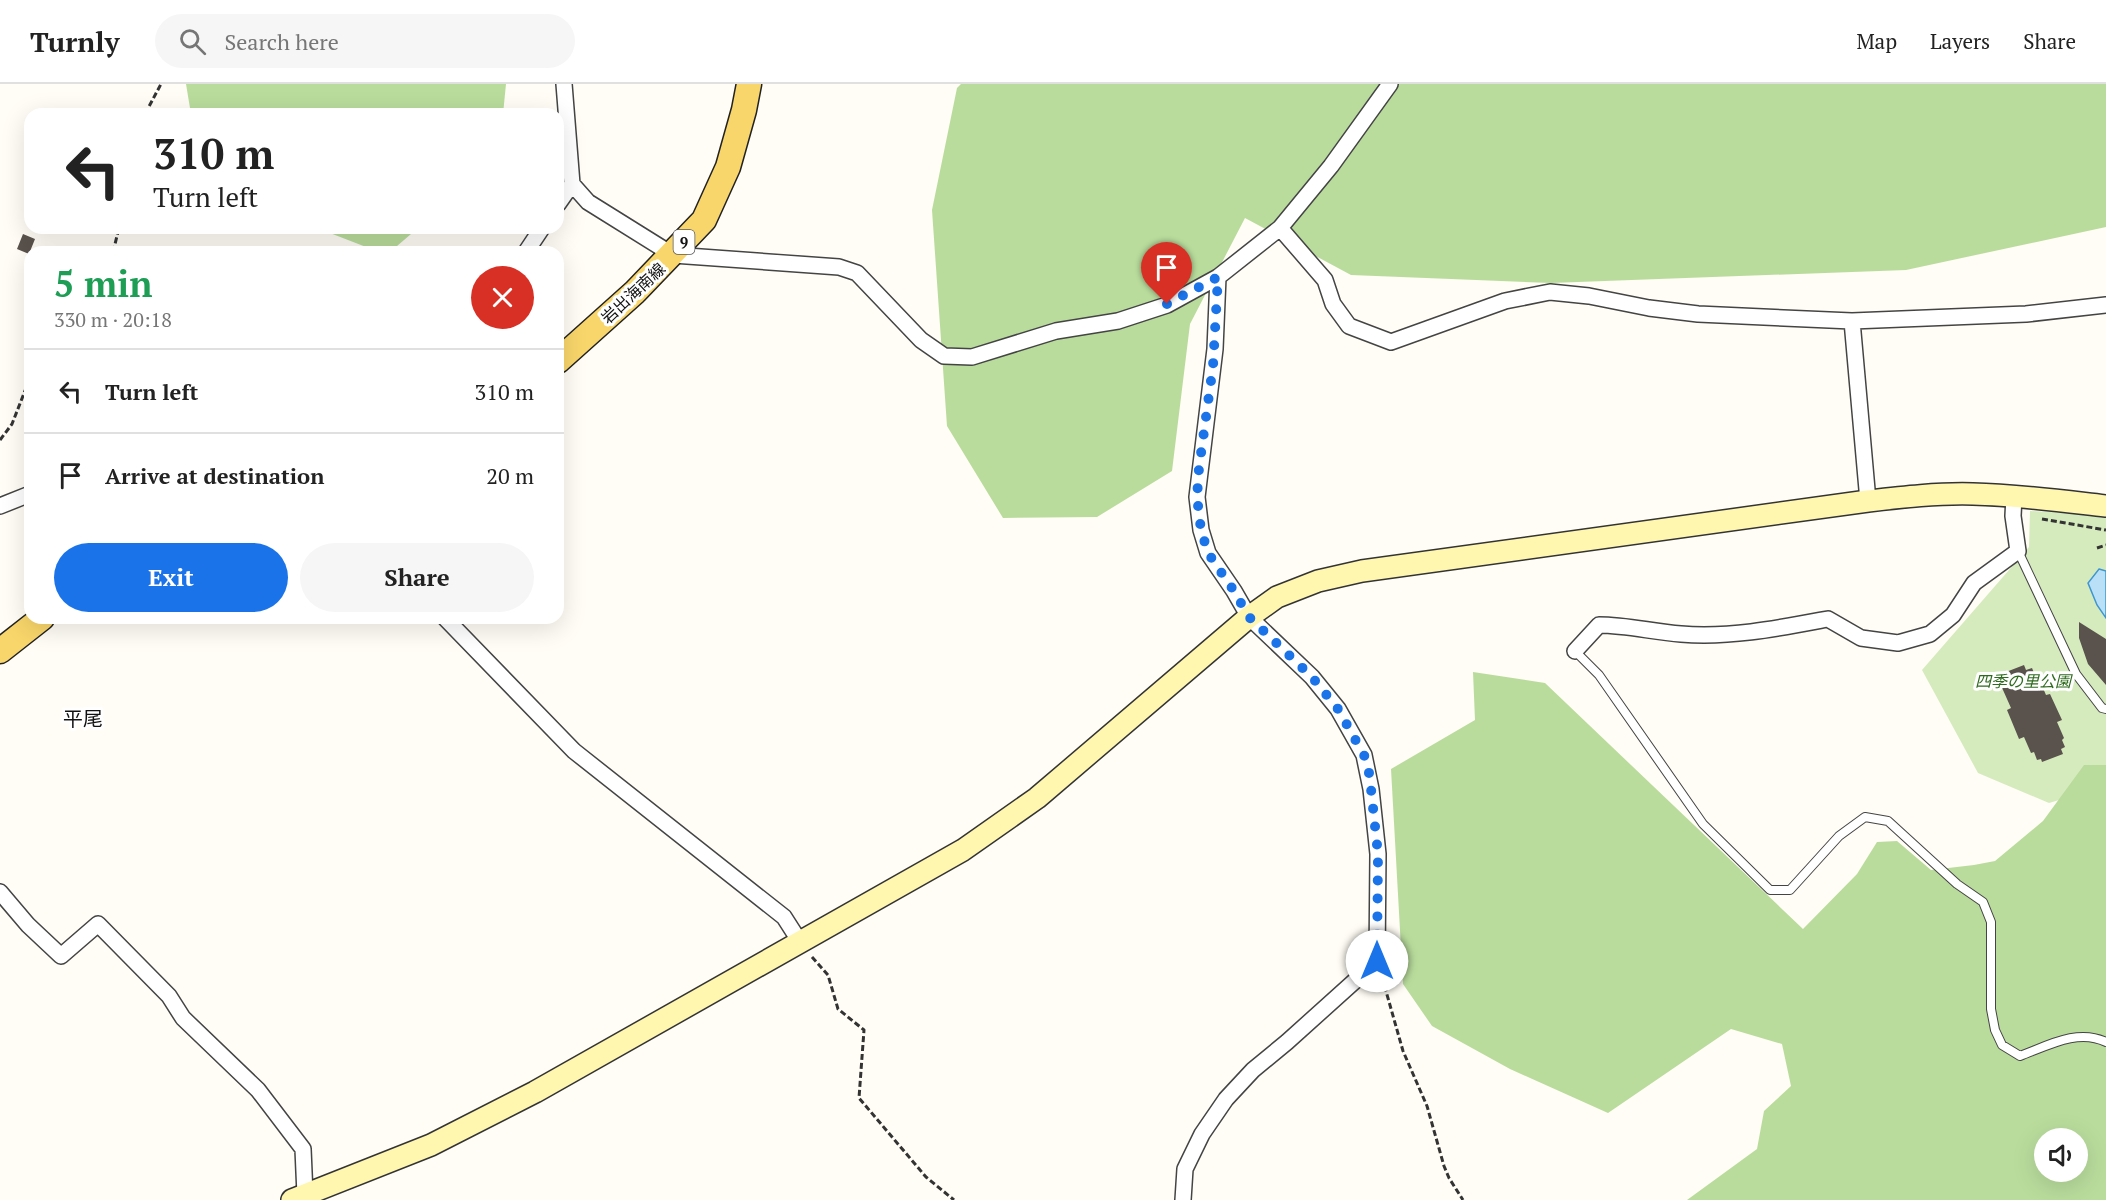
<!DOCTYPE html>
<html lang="en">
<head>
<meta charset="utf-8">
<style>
  body { margin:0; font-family:"PT Serif","Noto Sans JP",serif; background:#f6f6f6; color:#222; height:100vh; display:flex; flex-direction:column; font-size:22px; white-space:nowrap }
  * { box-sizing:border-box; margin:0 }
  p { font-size:20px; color:#767676 }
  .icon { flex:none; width:33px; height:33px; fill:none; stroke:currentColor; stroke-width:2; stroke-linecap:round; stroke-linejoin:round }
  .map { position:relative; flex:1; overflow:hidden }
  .drawer { position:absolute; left:24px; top:162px; width:540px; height:378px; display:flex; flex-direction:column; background:#fff; border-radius:18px; box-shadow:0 6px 24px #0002 }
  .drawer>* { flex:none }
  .hud { position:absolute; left:24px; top:24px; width:540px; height:126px; border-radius:18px; box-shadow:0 6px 24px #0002; background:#fff; color:#222; overflow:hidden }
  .tools { position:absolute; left:2034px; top:1044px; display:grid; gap:12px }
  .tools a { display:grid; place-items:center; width:54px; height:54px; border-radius:50%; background:#fff; box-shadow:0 6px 24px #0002; font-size:30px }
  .pin { position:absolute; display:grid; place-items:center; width:51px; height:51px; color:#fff; margin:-62px -26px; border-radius:50% 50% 50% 0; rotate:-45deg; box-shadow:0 0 6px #0007 }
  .pin .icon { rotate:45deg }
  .me { position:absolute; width:66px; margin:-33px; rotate:0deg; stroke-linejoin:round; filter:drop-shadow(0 0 4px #0008) }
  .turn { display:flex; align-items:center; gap:21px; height:126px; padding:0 30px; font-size:27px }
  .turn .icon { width:78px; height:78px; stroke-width:2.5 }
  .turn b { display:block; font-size:42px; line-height:51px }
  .round { display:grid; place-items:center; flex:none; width:63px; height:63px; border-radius:32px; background:#f6f6f6 }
  .head { display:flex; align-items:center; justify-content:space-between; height:102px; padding:0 30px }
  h1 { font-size:36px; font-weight:700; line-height:45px; color:#1e9e55 }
  .cta { display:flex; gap:12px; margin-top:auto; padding:12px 30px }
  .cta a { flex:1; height:69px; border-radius:36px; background:#1a73e8; color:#fff; font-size:24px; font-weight:700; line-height:69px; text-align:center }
  .cta a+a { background:#f6f6f6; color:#222 }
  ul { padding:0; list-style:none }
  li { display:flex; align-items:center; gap:18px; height:84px; padding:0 30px; border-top:2px solid #e0e0e0 }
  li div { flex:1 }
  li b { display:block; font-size:22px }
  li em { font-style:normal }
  header { display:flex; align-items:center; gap:36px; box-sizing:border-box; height:84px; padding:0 30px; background:#fff; border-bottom:2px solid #e0e0e0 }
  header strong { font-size:28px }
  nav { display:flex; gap:33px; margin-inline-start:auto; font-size:21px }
  .search { width:420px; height:54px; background:#f6f6f6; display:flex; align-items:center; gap:15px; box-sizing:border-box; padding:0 21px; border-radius:33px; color:#767676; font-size:22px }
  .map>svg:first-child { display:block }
  .green { fill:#d5ebbd }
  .forest { fill:#b9dc9c; fill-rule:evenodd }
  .water { fill:#b9e0f7; stroke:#3f96cf; stroke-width:1.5 }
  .building { fill:#5a524d }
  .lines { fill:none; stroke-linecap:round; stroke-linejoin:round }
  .lane-casing { stroke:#444; stroke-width:10 }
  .street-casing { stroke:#444; stroke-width:18 }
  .secondary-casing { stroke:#333; stroke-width:24 }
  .primary-casing { stroke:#222; stroke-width:27 }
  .path { stroke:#333; stroke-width:3; stroke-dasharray:6 3; stroke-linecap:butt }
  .lane { stroke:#fff; stroke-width:8 }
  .street { stroke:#fff; stroke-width:15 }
  .secondary { stroke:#fff6b0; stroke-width:21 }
  .primary { stroke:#f9d66b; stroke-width:24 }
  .route { stroke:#1a73e8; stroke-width:10; stroke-dasharray:0 18 }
  .labels { text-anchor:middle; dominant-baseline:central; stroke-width:6; stroke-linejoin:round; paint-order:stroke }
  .shield { fill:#fff; stroke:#585858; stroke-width:1.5 }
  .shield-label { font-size:15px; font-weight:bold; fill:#111 }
  .street-label { font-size:16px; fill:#111; stroke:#fff }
  .park-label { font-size:16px; font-style:italic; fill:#2f6b1f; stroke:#fff }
  .quarter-label { font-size:20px; fill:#111; stroke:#fff }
</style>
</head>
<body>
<header>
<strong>Turnly</strong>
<div class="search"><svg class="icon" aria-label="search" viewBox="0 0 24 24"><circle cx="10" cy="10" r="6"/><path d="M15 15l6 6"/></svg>Search here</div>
<nav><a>Map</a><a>Layers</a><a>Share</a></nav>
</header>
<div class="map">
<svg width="2106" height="1116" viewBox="0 0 2106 1116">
  <rect width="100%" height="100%" fill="#fffdf5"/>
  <path class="green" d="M2030,427L2106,431V702L2049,719L1978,689L1922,586L2029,463Z"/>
  <path class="forest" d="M186,0H506L503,30H191Z
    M961,0H2106V143L1906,186L1551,199L1351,191L1245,134L1190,240L1172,387L1097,433L1003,434L947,342L932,126L957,4Z
    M317,144H418L390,168H379Z
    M1473,588L1545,599L1803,845L1857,790L1877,758L1897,757L1931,786L1974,781L1995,777L2043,737L2084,681H2106V1116H1687L1757,1065L1764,1027L1791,1002L1782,960L1731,945L1608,1029L1510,985L1432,942L1403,900L1391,685L1475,636ZM2044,1054H2078V1088H2044Z"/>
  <path class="water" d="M2099,485L2106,487V534L2097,521L2088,499Z"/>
  <path class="building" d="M23,150L35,155L29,170L17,165Z
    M2079,538L2106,555V601L2088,580L2079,554Z
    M2024,581L2026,586L2032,584L2034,589L2036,588L2046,611L2050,610L2062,636L2057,638L2064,654L2062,656L2065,663L2061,665L2063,670L2042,678L2041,675L2037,676L2034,668L2031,669L2024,653L2019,655L2007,626L2011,624L1999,597L2008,593L2006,588Z"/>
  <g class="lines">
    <g class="lane-casing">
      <path id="lane" d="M2018,467L2076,590L2102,624L2106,625
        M1575,567L1599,591L1703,740L1770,806H1790L1839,752L1865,733L1888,737L1957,800L1983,818L1991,838V925L1995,946L2002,961L2020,972C2047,962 2078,944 2106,958"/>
    </g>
    <g class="street-casing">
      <path id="street" d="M564,0L572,100L588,118L673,171L839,183L857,189L921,256L944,272L972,273L1056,247L1118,237L1167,221L1218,193L1280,144L1331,82L1390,0
        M558,120L572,100
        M1280,144L1325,196L1333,220L1349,242L1391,258L1505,217L1550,208L1589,212L1649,224L1698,230L1852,237L2026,230L2106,221
        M526,168L542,144
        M1852,237L1868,417
        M0,422L30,410
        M445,534L574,667L784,833L800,858
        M1575,567L1599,541C1627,541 1653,548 1681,550C1731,554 1780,544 1828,535L1861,554L1898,559L1930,550L1953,531L1974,499L2018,467L2013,432L2014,412
        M0,808L28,841L61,872L98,840L169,912L183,934L258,1006L303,1065L305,1111
        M1183,1116L1185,1085L1202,1050L1226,1015L1253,986L1287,958L1377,877L1378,770L1371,705L1364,671L1338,625L1312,593L1249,533L1234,507L1208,469L1201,446L1197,413L1215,265L1218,193"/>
    </g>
    <g class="secondary-casing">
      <path id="secondary" d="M292,1116L431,1061L535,1008L963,766L1037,714L1249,533L1277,513L1318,497L1362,487L1868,417C1903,413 1938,409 1973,410C2018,411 2062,417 2106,422"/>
    </g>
    <g class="primary-casing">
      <path id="primary" d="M558,277L635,208L704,136L728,83L744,26L749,0
        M0,567L42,534"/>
    </g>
    <path class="path" d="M145,30L161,0
      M113,168L119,144
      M0,356L12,340L30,294
      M2042,435L2106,446
      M2097,464L2106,461
      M812,873L828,891L838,925L864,946L859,1014L926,1093L954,1116
      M1382,893L1403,967L1427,1022L1444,1082L1449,1094L1463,1116"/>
    <use href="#lane" class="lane"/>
    <use href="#street" class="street"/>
    <use href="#secondary" class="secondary"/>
    <use href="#primary" class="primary"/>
  </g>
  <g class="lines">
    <path class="route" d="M1167,220L1218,193L1213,282L1199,384L1197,413L1201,446L1208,469L1234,507L1249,533L1312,593L1338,625L1364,671L1368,681L1371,705L1378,770L1377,877"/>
  </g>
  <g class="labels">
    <rect class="shield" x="673.5" y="146" width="21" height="24" rx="4.5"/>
    <g class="shield-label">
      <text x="684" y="158">9</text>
    </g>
    <g class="street-label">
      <text transform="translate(633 209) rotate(-43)">岩出海南線</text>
    </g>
    <g class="park-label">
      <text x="2023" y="597">四季の里公園</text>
    </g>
    <g class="quarter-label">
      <text x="83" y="634">平尾</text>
    </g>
  </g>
</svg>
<div class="tools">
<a><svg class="icon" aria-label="sound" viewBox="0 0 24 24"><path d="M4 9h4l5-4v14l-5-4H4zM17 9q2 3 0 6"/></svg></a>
</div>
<div class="pin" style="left:1167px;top:220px;background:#d93025"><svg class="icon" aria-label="arrive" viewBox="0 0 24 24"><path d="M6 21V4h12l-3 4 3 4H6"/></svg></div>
<svg class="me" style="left:1377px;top:877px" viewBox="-20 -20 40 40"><circle r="19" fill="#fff"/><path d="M0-13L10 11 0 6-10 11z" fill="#1a73e8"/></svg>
<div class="hud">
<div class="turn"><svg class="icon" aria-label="left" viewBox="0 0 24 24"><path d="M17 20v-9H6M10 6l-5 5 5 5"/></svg><div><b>310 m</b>Turn left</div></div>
</div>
<section class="drawer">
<div class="head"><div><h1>5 min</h1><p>330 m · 20:18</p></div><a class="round" style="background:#d93025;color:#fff"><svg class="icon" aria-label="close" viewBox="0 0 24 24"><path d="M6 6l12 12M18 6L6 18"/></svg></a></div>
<ul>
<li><svg class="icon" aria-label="left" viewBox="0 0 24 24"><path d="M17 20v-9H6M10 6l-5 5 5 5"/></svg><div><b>Turn left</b></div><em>310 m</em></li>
<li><svg class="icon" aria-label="arrive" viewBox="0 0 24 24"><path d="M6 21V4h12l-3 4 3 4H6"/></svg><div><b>Arrive at destination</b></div><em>20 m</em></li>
</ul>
<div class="cta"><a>Exit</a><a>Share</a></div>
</section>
</div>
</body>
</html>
